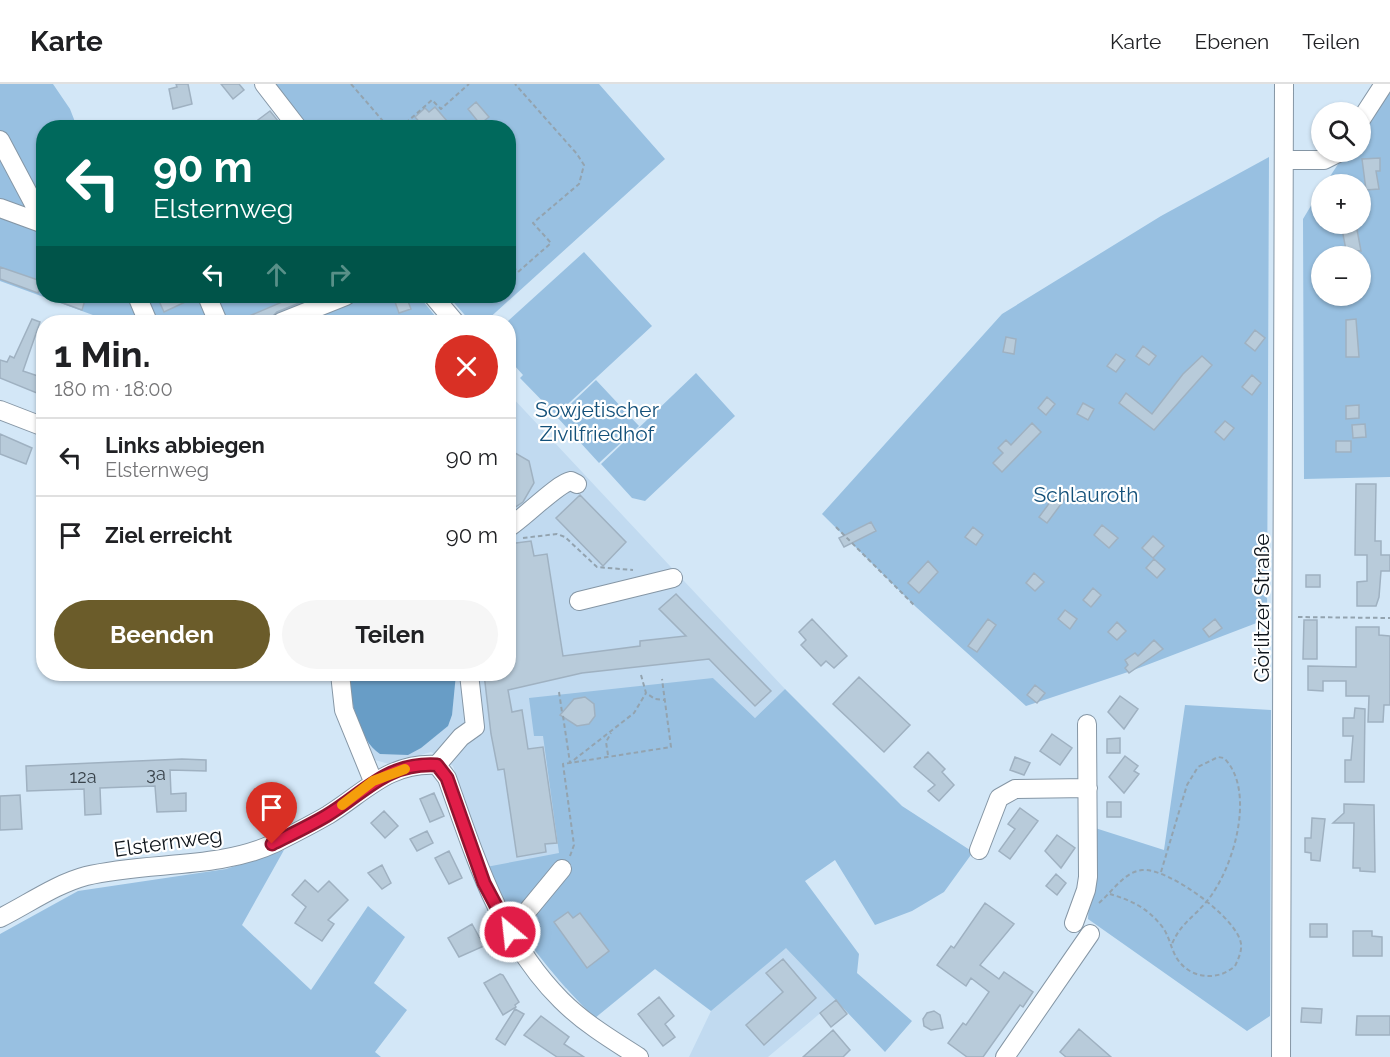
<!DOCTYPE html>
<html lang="de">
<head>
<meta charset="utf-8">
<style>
  body { margin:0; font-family:Raleway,sans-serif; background:#f6f6f6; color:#202124; height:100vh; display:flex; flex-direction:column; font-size:22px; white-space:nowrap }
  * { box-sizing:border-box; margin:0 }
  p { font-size:20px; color:#757577 }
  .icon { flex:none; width:33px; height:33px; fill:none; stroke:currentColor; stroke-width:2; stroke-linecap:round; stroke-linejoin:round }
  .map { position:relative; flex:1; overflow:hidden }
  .panel { position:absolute; left:36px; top:231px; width:480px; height:366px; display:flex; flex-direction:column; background:#fff; border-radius:24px; box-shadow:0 2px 4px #0004 }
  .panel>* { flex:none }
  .top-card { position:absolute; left:36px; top:36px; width:480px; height:183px; border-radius:24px; box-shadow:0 2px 4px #0004; background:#00695c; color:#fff; overflow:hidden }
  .fabs { position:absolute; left:1311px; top:18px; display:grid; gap:12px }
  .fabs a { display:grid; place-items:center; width:60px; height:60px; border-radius:50%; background:#fff; box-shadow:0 2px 4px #0004; font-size:30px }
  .pin { position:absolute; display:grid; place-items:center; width:51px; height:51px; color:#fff; margin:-62px -26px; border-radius:50% 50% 50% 0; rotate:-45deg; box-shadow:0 0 6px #0007 }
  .pin .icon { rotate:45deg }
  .me { position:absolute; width:66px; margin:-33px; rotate:332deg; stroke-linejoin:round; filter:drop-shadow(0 0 4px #0008) }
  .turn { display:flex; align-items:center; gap:21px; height:126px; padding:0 18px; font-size:27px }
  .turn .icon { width:78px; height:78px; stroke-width:2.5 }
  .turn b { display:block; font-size:42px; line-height:51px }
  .lanes { display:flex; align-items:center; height:57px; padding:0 18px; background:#0003; justify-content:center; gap:30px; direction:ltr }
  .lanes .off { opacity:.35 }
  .round { display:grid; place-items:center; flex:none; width:63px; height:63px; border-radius:32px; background:#f6f6f6 }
  .overview { display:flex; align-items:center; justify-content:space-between; height:102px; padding:0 18px }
  h1 { font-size:36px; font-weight:700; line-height:45px }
  .cta { display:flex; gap:12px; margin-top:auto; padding:12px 18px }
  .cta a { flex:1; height:69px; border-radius:36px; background:#6b5c2a; color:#fff; font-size:24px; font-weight:700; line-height:69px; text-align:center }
  .cta a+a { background:#f6f6f6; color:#202124 }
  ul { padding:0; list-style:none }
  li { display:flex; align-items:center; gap:18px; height:78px; padding:0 18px; border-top:2px solid #e0e0e0 }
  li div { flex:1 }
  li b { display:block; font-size:22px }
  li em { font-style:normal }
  header { display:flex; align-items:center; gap:36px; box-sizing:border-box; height:84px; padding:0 30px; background:#fff; border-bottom:2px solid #e0e0e0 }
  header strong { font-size:28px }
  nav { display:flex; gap:33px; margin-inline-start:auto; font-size:21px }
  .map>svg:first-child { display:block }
  .built { fill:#c1daf0 }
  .green { fill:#98c0e1; fill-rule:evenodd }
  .water { fill:#689dc6 }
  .building { fill:#b8cbda; stroke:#9fb1c1; stroke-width:1.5 }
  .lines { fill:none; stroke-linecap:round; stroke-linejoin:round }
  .minor-casing { stroke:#8596a5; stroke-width:20 }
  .path { stroke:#93a3af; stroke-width:2; stroke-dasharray:4.5 3; stroke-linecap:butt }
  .minor { stroke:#fff; stroke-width:18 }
  .route-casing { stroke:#92132f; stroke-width:15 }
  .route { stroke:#e11d48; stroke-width:10 }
  .slow { stroke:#f59e0b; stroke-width:10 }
  .labels { text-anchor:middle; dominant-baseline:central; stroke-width:4.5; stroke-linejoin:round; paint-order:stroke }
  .number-label { font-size:18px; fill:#38424a }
  .park-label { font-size:21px; fill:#14517a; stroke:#fff }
  .street-label { font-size:21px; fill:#0e141a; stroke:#fff }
</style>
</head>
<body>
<header>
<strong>Karte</strong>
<nav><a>Karte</a><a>Ebenen</a><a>Teilen</a></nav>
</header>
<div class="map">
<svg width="1390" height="973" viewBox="0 0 1390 973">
  <rect width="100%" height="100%" fill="#d3e7f7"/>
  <path class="built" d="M511,312L785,605L755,634L713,594L566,905L532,862L479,765L453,682L431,668L389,680L375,676L365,665L348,621L346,590H508V316Z
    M786,863L836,916L768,973H689L711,927Z"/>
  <path class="green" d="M0,0H53L70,25L77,43L44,44V212H139L147,238H112L0,197Z
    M271,0H599L665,75L485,238H471L448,212H508V44L307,43Z
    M1385,8L1390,10V393L1304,395L1303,135L1321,105L1322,140H1360V100H1325L1346,68H1360L1361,45ZM1322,172H1360V212H1322Z
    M1269,73L1267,535L1131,587L1026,622L916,523L822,430L1002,230L1161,132Z
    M584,168L652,242L556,331L520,294L523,291L514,281L511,283L509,280L507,238Z
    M143,212H419L440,238H154Z
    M696,289L735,332L645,417L632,414L601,380Z
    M596,296L639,342L599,379L557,333Z
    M713,594L755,634L785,605L902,722L973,768L944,808L912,827L875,841L835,776L805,797L859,870L857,889L912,937L885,968L786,864L711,927L655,885L595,934C550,890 511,841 486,783L559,769L543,652H534L529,614Z
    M1185,621L1271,626L1270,932L1247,947L1088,835L1092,743L1164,766Z
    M284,766L242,841L311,906L368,822L405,853L374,899L407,926L375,968L381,973H0V850L78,807L226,785Z"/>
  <path class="water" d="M349,590H456L452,631L448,642L421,664L408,671L380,670C358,656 350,614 349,590Z"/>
  <path class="building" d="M176,0H188L192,20L173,25L169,5L177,3Z
    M221,0H239L244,6L233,15Z
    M476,18L489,33L480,40L468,25Z
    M435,23L453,44H425L415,33L425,24L429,28Z
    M270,27L279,38L271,44H247Z
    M1380,74V87H1376L1379,105L1366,106L1362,75Z
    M1341,140H1356L1361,167L1346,166Z
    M0,183L41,197L38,209L0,195Z
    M50,212H74L85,216L82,226L49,214Z
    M172,212H196V213L164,228L159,217Z
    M296,212H302L304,217L277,228L270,235L261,238H241L240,236Z
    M406,212L411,225L399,229L394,215Z
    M32,235L40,238L23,287L44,294V312L0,294V276L7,278L10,272L14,274Z
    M1356,235L1359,273H1346V236Z
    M1255,246L1265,254L1255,267L1245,259Z
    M1006,253L1016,255L1014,270L1003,268Z
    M1143,262L1156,272L1149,281L1136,272Z
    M1116,270L1125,276L1116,288L1107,282Z
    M1202,272L1212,281L1154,346L1119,319L1126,309L1152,330L1183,290Z
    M1252,291L1261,299L1252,311L1242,303Z
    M1047,313L1055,320L1046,331L1038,324Z
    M1083,319L1094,325L1088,336L1077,330Z
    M1359,321V334L1346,335V322Z
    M1225,337L1234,344L1224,356L1215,348Z
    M1032,339L1041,348L1002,388L993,379L1003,369L998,364L1006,356L1011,361Z
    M1365,340L1366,353L1353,354L1352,341Z
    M0,350L32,364L26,380L0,370Z
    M1336,357H1351V368H1336Z
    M508,365L529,377L534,399L523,418L508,428Z
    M1356,400H1376L1375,457H1381V471H1390V487H1381L1379,513L1376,522H1357V498L1367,497V471H1355Z
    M1059,406L1067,412L1047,439L1039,433Z
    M580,411L626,458L603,482L556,434Z
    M871,438L876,447L844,463L839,454Z
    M1102,441L1118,454L1109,464L1094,451Z
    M973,443L983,451L976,461L965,453Z
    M1153,452L1164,462L1153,474L1142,464Z
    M531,457L534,472L547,470L563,572L640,562V557L686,552L659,525L676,510L771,607L755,622L709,575L582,589L508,606L512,628L522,626L528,665L543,663L557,759L545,760L546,768L517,773L504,685L498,686L491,650L484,590H508V460Z
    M1154,475L1165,485L1157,494L1146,484Z
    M928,477L938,488L919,509L908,499Z
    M1034,489L1044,498L1035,507L1026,499Z
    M1306,491H1320V503H1306Z
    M1093,504L1101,511L1091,523L1083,516Z
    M1065,526L1077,535L1070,545L1058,535Z
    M812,535L847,572L834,584L826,577L821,582L801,561L806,556L799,548Z
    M988,535L996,541L977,568L968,562Z
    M1215,535L1222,544L1209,553L1203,545Z
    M1304,536H1317V575H1303Z
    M1117,538L1126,547L1117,556L1108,548Z
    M1356,543H1379V551L1390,552V621H1384L1383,638H1368L1369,612H1346V597H1323V607L1308,606V582L1356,583Z
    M1154,556L1163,565L1129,589L1125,584L1128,581L1125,576L1135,569L1138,572Z
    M859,593L910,641L884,668L833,620Z
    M1035,601L1045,609L1037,619L1027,611Z
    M1120,612L1138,625L1124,645L1108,628Z
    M585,613L594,620L595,632L589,640L577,642L560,631L574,615Z
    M1355,624L1365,625L1364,698H1345V676H1351L1353,652H1343V634H1354Z
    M1052,650L1072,664L1060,681L1040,667Z
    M1120,654V669H1107V655Z
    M928,668L945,685L942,688L954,701L939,717L928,707L935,701L914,683Z
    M1125,672L1138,682L1134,687L1139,690L1124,709L1109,693Z
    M1015,673L1030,679L1024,691L1010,686Z
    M182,675L206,676V687L170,686L171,710L186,709V727L157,728L155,702L100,704L101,730L85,731L84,705L27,707L26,682Z
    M434,709L444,732L430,738L420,715Z
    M20,711L22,745L0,746V712Z
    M1107,718H1121V733H1107Z
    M1344,720L1374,721L1375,788L1360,787V784H1353L1354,739H1333L1344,729Z
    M1020,724L1038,737L1010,775L999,767L1015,745L1008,740Z
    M384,727L398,742L385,754L371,739Z
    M1312,734L1325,735L1320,777L1311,776V769L1305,768V754H1311Z
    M427,747L433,759L417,767L410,755Z
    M1057,751L1075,764L1061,784L1045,767Z
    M449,767L462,794L449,800L435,774Z
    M382,781L391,799L382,805L368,789Z
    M1056,790L1066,799L1057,811L1046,802Z
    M305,796L318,808L329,797L348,816L328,836L334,840L322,857L295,839L306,823L292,811Z
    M985,819L1014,840L980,881L999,895L1004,888L1033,908L1023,923L1020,921L983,973H967L948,959L963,939L966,941L989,908L971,894L966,902L937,881L951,862L954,864Z
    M568,828L573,834L580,829L609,867L587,884L554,838Z
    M472,840L484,862L459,873L448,854Z
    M1310,840H1327V853H1310Z
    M1353,847H1372V852L1382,853V872H1353Z
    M783,875L816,914L764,961L746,941L783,908L766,889Z
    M500,890L503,891L519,918L515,921L516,923L503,931L484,899Z
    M659,913L674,932L665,940L675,953L663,962L638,930Z
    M836,916L847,930L831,943L820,929Z
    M1302,924L1322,925L1321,939L1301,938Z
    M515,925L524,930L505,961L496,955Z
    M934,927L940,931L943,944L931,946L924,942L923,935L927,929Z
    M541,932L569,953L564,960L584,973H557L524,951Z
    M1357,932H1390V951H1356Z
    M1079,945L1111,973H1066L1060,968Z
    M833,946L850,966L843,973H803Z"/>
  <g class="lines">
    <g class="minor-casing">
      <path id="minor" d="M264,0L298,44
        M1360,37L1384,0
        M0,56L44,139
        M1284,76H1324L1340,68
        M0,124L44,140
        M137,212L148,238
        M207,212L218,238
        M433,212L455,238
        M281,238L346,212
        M0,326L44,343
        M508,444C524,434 558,399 571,397L577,400
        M579,517L673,494
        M340,590L344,626L373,697
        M437,681L447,694C475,773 500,855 561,916C584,939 612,956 639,973
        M437,681L461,653L475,643L469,590
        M979,766L999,714L1015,705L1088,704
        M0,834C28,820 56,800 86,792C147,777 218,786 275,759C293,750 311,741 328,731C365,708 389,678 437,681
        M1074,839L1086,806L1088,793L1087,640
        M510,848L562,785
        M1005,973L1090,850
        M1281,973L1284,0"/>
    </g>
    <path class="path" d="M351,0L389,44
      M400,44L432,16L441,25L469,0
      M508,177L518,188L551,159L533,139L579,100L584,81L577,70L515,0
      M836,443L914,521
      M523,454L557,450L565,453L597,483L633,486
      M1298,533L1390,534
      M641,591L646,609L655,615L664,616
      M559,608L562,628
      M563,632L570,679L634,629L646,609
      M608,671L606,658L611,649
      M570,772L574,761L563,680L671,663L662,595
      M1161,788L1187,701L1198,683L1218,673L1224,674C1257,707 1233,786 1207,817C1194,833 1180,840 1172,860
      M1099,819C1112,808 1124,788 1142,786C1167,783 1238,834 1241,860C1242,867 1238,876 1235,882C1217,898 1189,895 1176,873C1170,862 1169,850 1160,840C1146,823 1130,816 1110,810"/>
    <use href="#minor" class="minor"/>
  </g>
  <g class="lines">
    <g class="route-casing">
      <path id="route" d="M272,760C290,751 309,742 326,732C365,709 386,678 437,681L447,694L484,799L510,848"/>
    </g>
    <use href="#route" class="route"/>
    <path class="slow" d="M342,721L373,697L405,685"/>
  </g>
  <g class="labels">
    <g class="number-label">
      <text x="156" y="689">3a</text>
      <text x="83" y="692">12a</text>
    </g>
    <g class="park-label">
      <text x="597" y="325">Sowjetischer<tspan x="597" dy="24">Zivilfriedhof</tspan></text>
      <text x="1086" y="410">Schlauroth</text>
    </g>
    <g class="street-label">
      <text transform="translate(1261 524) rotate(-90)">Görlitzer Straße</text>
      <text transform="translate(168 758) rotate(-8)">Elsternweg</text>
    </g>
  </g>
</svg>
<div class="fabs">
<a><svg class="icon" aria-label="search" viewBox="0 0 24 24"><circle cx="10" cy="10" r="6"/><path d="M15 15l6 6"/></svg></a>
<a>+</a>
<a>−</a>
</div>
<div class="pin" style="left:272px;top:760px;background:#d93025"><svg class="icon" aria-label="arrive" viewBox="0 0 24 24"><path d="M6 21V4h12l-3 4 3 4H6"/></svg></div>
<svg class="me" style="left:510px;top:848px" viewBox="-20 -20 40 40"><circle r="17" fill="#e11d48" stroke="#fff" stroke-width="3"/><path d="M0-11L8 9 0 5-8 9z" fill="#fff"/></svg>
<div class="top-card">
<div class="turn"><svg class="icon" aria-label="left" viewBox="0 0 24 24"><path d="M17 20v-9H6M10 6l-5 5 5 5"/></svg><div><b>90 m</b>Elsternweg</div></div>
<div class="lanes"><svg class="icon" aria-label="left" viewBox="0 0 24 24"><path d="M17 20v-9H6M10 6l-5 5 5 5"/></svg><svg class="icon off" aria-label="ahead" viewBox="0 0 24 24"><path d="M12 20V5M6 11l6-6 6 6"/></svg><svg class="icon off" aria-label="right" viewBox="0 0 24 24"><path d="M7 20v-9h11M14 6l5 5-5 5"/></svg></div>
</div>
<section class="panel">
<div class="overview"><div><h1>1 Min.</h1><p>180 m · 18:00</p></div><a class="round" style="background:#d93025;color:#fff"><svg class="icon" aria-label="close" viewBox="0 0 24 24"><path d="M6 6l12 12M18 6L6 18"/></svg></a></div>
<ul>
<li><svg class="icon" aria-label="left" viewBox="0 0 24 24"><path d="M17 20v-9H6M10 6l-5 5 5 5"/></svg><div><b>Links abbiegen</b><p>Elsternweg</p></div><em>90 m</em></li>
<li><svg class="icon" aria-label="arrive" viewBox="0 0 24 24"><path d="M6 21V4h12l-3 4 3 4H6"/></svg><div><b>Ziel erreicht</b></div><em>90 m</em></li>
</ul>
<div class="cta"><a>Beenden</a><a>Teilen</a></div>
</section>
</div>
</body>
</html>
